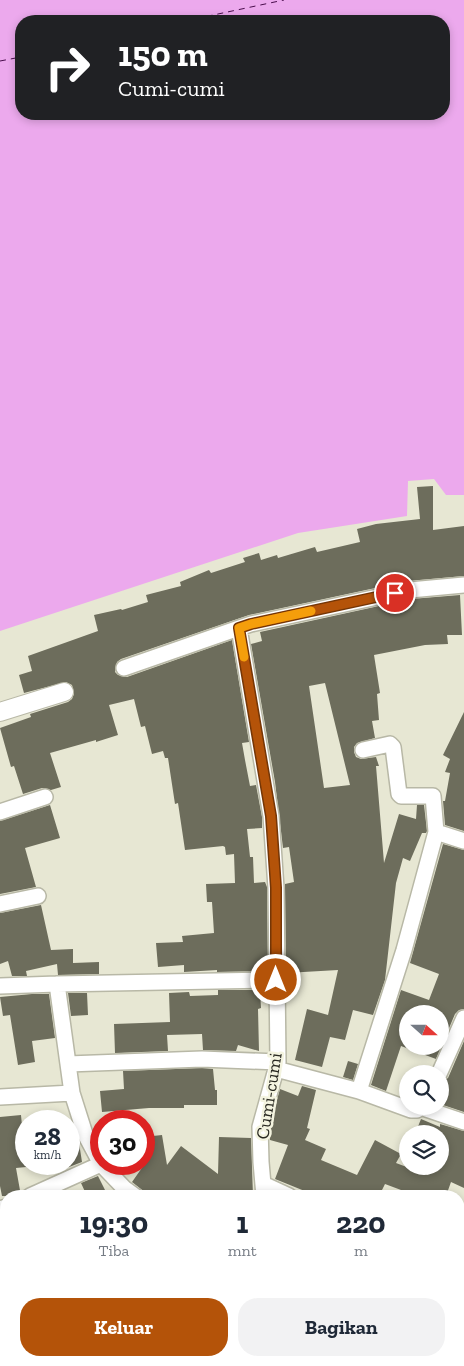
<!DOCTYPE html>
<html lang="id">
<head>
<meta charset="utf-8">
<style>
  body { margin:0; font-family:"Zilla Slab",serif; background:#f2f2f3; color:#1f2937; height:100vh; display:flex; flex-direction:column; font-size:19px; white-space:nowrap }
  * { box-sizing:border-box; margin:0 }
  p { font-size:16px; color:#747a83 }
  .icon { flex:none; width:28px; height:28px; fill:none; stroke:currentColor; stroke-width:2; stroke-linecap:round; stroke-linejoin:round }
  .map { position:relative; flex:1; overflow:hidden }
  .side { position:absolute; left:0px; top:1190px; width:465px; height:176px; display:flex; flex-direction:column; background:#fff; border-radius:20px 20px 0 0; box-shadow:0 2px 8px #0003 }
  .side>* { flex:none }
  .guide { position:absolute; left:15px; top:15px; width:435px; height:105px; border-radius:20px; box-shadow:0 2px 8px #0003; background:#202124; color:#fff; overflow:hidden }
  .needle { width:32px; rotate:111deg }
  .fabs { position:absolute; left:399px; top:1005px; display:grid; gap:10px }
  .fabs a { display:grid; place-items:center; width:50px; height:50px; border-radius:50%; background:#fff; box-shadow:0 2px 8px #0003; font-size:25px }
  .speed { position:absolute; left:15px; top:1110px; display:flex; gap:10px; font-size:25px; font-weight:700; text-align:center }
  .speed>* { display:grid; place-content:center; width:65px; height:65px; border-radius:50%; background:#fff; box-shadow:0 2px 8px #0003; line-height:1 }
  .speed small { font-size:12px; font-weight:400 }
  .speed .limit { border:8px solid #d22; background:#fff; color:#111 }
  .pin { position:absolute; display:grid; place-items:center; width:42px; height:42px; color:#fff; margin:-21px; border:2px solid #fff; border-radius:50%; box-shadow:0 1px 5px #0007 }
  .me { position:absolute; width:55px; margin:-28px; rotate:0deg; stroke-linejoin:round; filter:drop-shadow(0 0 4px #0008) }
  .turn { display:flex; align-items:center; gap:18px; height:105px; padding:0 20px; font-size:22px }
  .turn .icon { width:65px; height:65px; stroke-width:2.5 }
  .turn b { display:block; font-size:35px; line-height:42px }
  .eta { display:flex; justify-content:space-evenly; align-items:center; height:85px; text-align:center }
  .eta b { font-size:30px; font-weight:800; line-height:35px }
  .action { display:flex; gap:10px; margin-top:auto; padding:10px 20px }
  .action a { flex:1; height:58px; border-radius:20px; background:#b45309; color:#fff; font-size:20px; font-weight:800; line-height:58px; text-align:center }
  .action a+a { background:#f2f2f3; color:#1f2937 }
  .map>svg:first-child { display:block }
  .water { fill:#eca9ed; fill-rule:evenodd }
  .lines { fill:none; stroke-linecap:round; stroke-linejoin:round }
  .river { stroke:#eca9ed; stroke-width:29 }
  .ferry { stroke:#480d4b; stroke-width:1; stroke-dasharray:6 5; stroke-linecap:butt }
  .building { fill:#6d6d5c; fill-rule:evenodd }
  .minor-casing { stroke:#b8b8a6; stroke-width:18 }
  .tertiary-casing { stroke:#b8b8a6; stroke-width:20 }
  .minor { stroke:#fff; stroke-width:15 }
  .tertiary { stroke:#fff; stroke-width:18 }
  .route-casing { stroke:#753606; stroke-width:12 }
  .route { stroke:#b45309; stroke-width:9 }
  .slow { stroke:#f59e0b; stroke-width:9 }
  .labels { text-anchor:middle; dominant-baseline:central; stroke-width:5; stroke-linejoin:round; paint-order:stroke }
  .street-label { font-size:18px; fill:#292921; stroke:#f4f4e0 }
</style>
</head>
<body>
<div class="map">
<svg width="464" height="1366" viewBox="0 0 464 1366">
  <rect width="100%" height="100%" fill="#e7e7d3"/>
  <path class="water" d="M0,0H464V495H446L434,479L408,481L407,516L298,533L0,631ZM21,21H444V114H21Z"/>
  <g class="lines">
    <path class="river" d="M0,1332L6,1335
      M145,1366L148,1360"/>
    <path class="ferry" d="M185,21L284,0
      M0,61L21,57"/>
  </g>
  <path class="building" d="M433,486V530L464,526V576L408,581L249,615L121,659L117,662L115,672L118,675L127,677L232,640L249,742L242,743L245,760L250,786L256,785L262,817V828L247,829L250,857H253L254,883L265,882L267,887L268,971L217,972V970L184,972V965L158,967L156,943L183,942L182,936L214,933L212,902H207L206,884L235,883L234,854L226,855L225,847L223,846L185,850L178,803L175,804L168,758H165L163,751L152,754L145,726L141,727L134,699L109,705L118,735L96,742V740L50,753L61,787L51,790L42,788L23,794L14,766L11,767L0,728L31,717L30,714L68,702L72,699L74,694L72,685L66,682L24,693L19,675L32,671L28,656L98,631L94,615L121,609L122,610L148,602L146,595L181,586L180,582L209,570L211,573L245,562L243,558L259,553L261,560L277,555L278,558L315,547L317,552L360,542L357,529L376,524L420,519L417,487Z
    M460,595L462,635H447L448,644L425,645L374,655L380,693L377,694L379,720L372,721L375,738L357,743L354,747V752L356,757L361,759L376,757L379,766H376L384,863L399,814L416,819L417,805H424L427,831L426,833H422L410,861L403,858L396,883L385,980L373,1015L353,1010L345,1040L330,1037L322,1067L295,1060L307,1009L328,1015L338,970L286,973L285,884L294,882L289,847L283,848L275,782L251,644L262,641L260,632L411,599ZM325,683L350,785L324,788L309,686Z
    M464,712V831L445,825L443,801H445L450,773L445,772L450,759L443,755Z
    M50,805L60,838L25,848L36,887L0,894V821Z
    M443,844L464,850V1009L459,1010L455,1014L436,1059L401,1046L386,1091L371,1085L401,990L429,1000L439,974L410,963ZM408,1014H440V1046H408Z
    M41,905L51,950L73,949V963L99,962V974L58,975L57,964L26,971L27,976H12L8,961L0,964V913Z
    M218,990H260L261,1008L258,1009L259,1051L238,1045L236,1051L203,1050L202,1034L167,1035L168,1051L115,1053L114,1024L170,1022L169,993L189,992L190,996L218,995Z
    M68,993H87L88,1015L71,1016Z
    M32,994H49L55,1038L32,1041L35,1062L18,1065L10,1015L3,1016L0,997Z
    M464,1041V1112L440,1104V1083L448,1078Z
    M348,1061L358,1064L353,1080L343,1077Z
    M202,1068L213,1069L215,1090H217V1105H184V1108H149L102,1112L100,1091L124,1089L123,1071Z
    M302,1086L316,1090L307,1128L310,1129L305,1140L326,1149L321,1160L357,1175L375,1140L401,1154L396,1163L428,1175L432,1166H440V1134H415L421,1119L440,1127V1124L464,1131V1188L451,1182L446,1196H417L385,1184L379,1196H317L275,1179L288,1145L270,1140L269,1128L280,1089L298,1096Z
    M21,1115L26,1167L16,1168L21,1196H2L0,1186V1117Z
    M69,1125H72L79,1143L82,1162L69,1167Z
    M162,1135L167,1165L181,1146L218,1174L219,1137L251,1138L253,1196H150L132,1182L144,1165V1137Z
    M98,1176L108,1196H87L81,1183Z"/>
  <g class="lines">
    <g class="minor-casing">
      <path id="minor" d="M124,668L239,628
        M363,750L390,744L393,747L399,794L401,796H433L436,832
        M0,812L45,797
        M0,904L38,896
        M0,986L57,984
        M68,1064L202,1059L278,1062
        M276,1069L359,1091L411,1110H417L424,1106
        M439,1074L464,1018
        M359,1091L404,950L436,832L464,841
        M72,1093L85,1134L101,1164
        M0,1097L72,1093L57,984L276,980
        M423,1108L464,1122
        M101,1164L124,1188L135,1196
        M263,1184L289,1196
        M30,1196L101,1164
        M264,1196L261,1162L260,1127L278,1062L276,888L271,816L239,628L251,624L410,590L464,585
        M0,1209L6,1207
        M459,1272L464,1261
        M0,1356L6,1359
        M273,1360L279,1366
        M228,1366L231,1360
        M415,1366L418,1360"/>
    </g>
    <g class="tertiary-casing">
      <path id="tertiary" d="M0,712L64,692"/>
    </g>
    <use href="#minor" class="minor"/>
    <use href="#tertiary" class="tertiary"/>
  </g>
  <g class="lines">
    <g class="route-casing">
      <path id="route" d="M276,980V888L271,816L239,628L251,624L395,593"/>
    </g>
    <use href="#route" class="route"/>
    <path class="slow" d="M244,657L239,628L251,624L311,611"/>
  </g>
  <g class="labels">
    <g class="street-label">
      <text transform="translate(269 1096) rotate(-81)">Cumi-cumi</text>
    </g>
  </g>
</svg>
<div class="fabs">
<a><svg class="needle" viewBox="-14 -14 28 28"><path d="M0-13l5 13h-10z" fill="#e53935"/><path d="M0 13l5-13h-10z" fill="#747a83"/></svg></a>
<a><svg class="icon" aria-label="search" viewBox="0 0 24 24"><circle cx="10" cy="10" r="6"/><path d="M15 15l6 6"/></svg></a>
<a><svg class="icon" aria-label="layers" viewBox="0 0 24 24"><path d="M12 4l9 5-9 5-9-5zM3 14l9 5 9-5"/></svg></a>
</div>
<div class="speed"><div>28<small>km/h</small></div><div class="limit">30</div></div>
<div class="pin" style="left:395px;top:593px;background:#d93025"><svg class="icon" aria-label="arrive" viewBox="0 0 24 24"><path d="M6 21V4h12l-3 4 3 4H6"/></svg></div>
<svg class="me" style="left:276px;top:980px" viewBox="-20 -20 40 40"><circle r="17" fill="#b45309" stroke="#fff" stroke-width="3"/><path d="M0-11L8 9 0 5-8 9z" fill="#fff"/></svg>
<div class="guide">
<div class="turn"><svg class="icon" aria-label="right" viewBox="0 0 24 24"><path d="M7 20v-9h11M14 6l5 5-5 5"/></svg><div><b>150 m</b>Cumi-cumi</div></div>
</div>
<section class="side">
<div class="eta">
<div><b>19:30</b><p>Tiba</p></div>
<div><b>1</b><p>mnt</p></div>
<div><b>220</b><p>m</p></div>
</div>
<div class="action"><a>Keluar</a><a>Bagikan</a></div>
</section>
</div>
</body>
</html>
